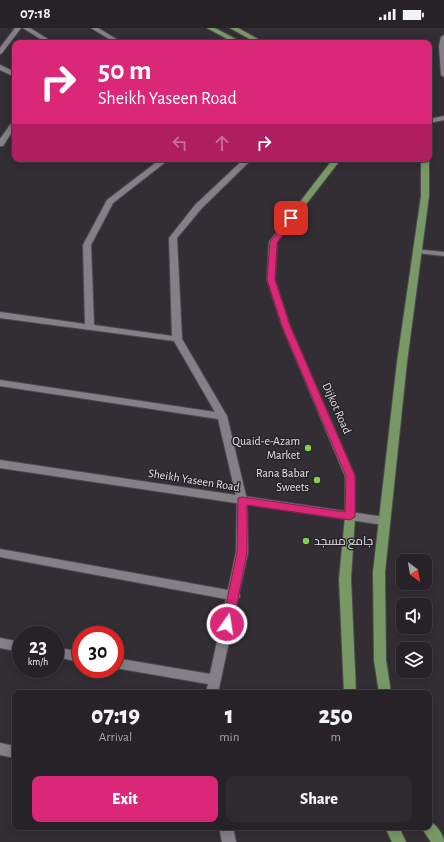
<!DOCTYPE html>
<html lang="en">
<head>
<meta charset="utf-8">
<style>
  body { margin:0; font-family:"Alegreya Sans",Cairo,sans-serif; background:#2e2a2f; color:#f1f3f6; height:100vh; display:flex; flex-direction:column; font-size:15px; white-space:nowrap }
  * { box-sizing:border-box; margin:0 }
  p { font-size:13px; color:#a4a4a7 }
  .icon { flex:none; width:22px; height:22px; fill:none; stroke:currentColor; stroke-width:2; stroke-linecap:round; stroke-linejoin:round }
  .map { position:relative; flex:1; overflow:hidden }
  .sheet { position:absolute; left:12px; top:662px; width:420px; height:140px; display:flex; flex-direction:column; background:#262227; border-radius:8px; box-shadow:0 2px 10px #0003,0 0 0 1px #423f44 }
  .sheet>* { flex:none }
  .guide { position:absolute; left:12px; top:12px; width:420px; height:122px; border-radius:8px; box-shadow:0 2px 10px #0003,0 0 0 1px #423f44; background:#db2777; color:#fff; overflow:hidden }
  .needle { width:26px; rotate:149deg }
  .controls { position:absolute; left:396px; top:526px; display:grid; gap:8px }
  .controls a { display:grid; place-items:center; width:36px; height:36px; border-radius:8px; background:#262227; box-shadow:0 2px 10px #0003,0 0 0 1px #423f44; font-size:20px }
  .speed { position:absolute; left:12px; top:598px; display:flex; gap:8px; font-size:20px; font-weight:700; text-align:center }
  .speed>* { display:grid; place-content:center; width:52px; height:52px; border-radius:50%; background:#262227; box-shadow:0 2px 10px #0003,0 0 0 1px #423f44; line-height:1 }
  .speed small { font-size:10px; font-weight:400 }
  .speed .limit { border:6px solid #d22; background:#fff; color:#111 }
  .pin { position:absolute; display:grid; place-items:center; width:34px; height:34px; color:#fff; margin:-17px; border-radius:8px; box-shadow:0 2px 6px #0006 }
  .me { position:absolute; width:44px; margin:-22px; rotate:13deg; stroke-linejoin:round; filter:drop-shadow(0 0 3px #0008) }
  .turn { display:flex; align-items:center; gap:14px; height:84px; padding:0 20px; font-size:18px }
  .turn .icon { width:52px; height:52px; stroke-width:2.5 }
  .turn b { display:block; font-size:28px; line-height:34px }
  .lanes { display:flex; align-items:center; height:38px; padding:0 20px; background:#0003; justify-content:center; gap:20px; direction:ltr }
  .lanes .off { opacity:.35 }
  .eta { display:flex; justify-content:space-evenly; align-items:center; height:68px; text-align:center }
  .eta b { font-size:24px; font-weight:800; line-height:28px }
  .button { display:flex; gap:8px; margin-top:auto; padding:8px 20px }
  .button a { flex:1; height:46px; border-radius:8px; background:#db2777; color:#fff; font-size:16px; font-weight:800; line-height:46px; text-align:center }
  .button a+a { background:#2e2a2f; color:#f1f3f6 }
  .status { display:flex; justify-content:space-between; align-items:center; height:28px; padding:0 20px; background:#262227; direction:ltr }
  .status svg { height:11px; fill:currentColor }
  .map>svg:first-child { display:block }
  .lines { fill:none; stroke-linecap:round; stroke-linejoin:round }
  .street-casing { stroke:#4e4b4f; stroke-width:2 }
  .secondary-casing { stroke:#4e4b4f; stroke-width:2 }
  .primary-casing { stroke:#4e4b4f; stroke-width:2 }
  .street { fill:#858087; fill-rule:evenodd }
  .secondary { fill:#858087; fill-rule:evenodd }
  .primary { fill:#789966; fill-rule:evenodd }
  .route { fill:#db2777; stroke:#8e194d }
  .poi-dot { fill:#80d051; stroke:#28252a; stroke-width:1.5 }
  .labels { text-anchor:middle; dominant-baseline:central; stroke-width:3; stroke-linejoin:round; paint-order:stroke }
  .street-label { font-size:12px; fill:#e2e0e3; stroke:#28252a }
  .poi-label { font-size:12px; fill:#e2e0e3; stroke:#28252a; text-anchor:end }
</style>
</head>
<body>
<div class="status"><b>07:18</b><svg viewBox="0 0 49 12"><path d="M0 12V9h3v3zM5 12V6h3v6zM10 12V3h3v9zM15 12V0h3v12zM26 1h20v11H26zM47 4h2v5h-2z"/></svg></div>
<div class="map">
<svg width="444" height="814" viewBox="0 0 444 814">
  <rect width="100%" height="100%" fill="#322e34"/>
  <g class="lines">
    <g class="street-casing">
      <path id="street" d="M15,0H21L2,25L0,26V20Z
        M23,0H30L54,15H47Z
        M91,0H98L123,15H116Z
        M444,7V49L441,47L439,18L441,9Z
        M0,37L15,44V49L0,42Z
        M15,92V99L3,118H0V111L13,93Z
        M154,131H165L167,133L113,175L91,217L94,297L172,308L169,210L195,177L244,131H252L201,181L177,210L182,311L227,388L247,472L248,524L239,566L240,568L238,571L218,665H206L208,656L115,640V630L210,646L226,571L0,529V521L228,562L236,524L237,472L218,391L0,358V352L215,384L174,313L0,290V284L85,296L83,217L107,172L158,133Z
        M414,221L444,224V228L417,225L413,223Z
        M0,610L21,614V624L0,620Z
        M55,619L81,624V634L55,629Z
        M0,715L15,718V730L0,727Z
        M219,799H233L236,814H222Z"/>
    </g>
    <g class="secondary-casing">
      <path id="secondary" d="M444,88V92L429,95V91Z
        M0,432L384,489L388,490L389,493L388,496L384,497L0,440Z"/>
    </g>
    <g class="primary-casing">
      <path id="primary" d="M207,0H215L243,15H235Z
        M230,0H238L265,15H257Z
        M333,131H341L277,214L275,252L290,298L355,448V489L351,551L356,665H344L339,551L345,489V448L282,298L267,252L269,214Z
        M421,131H429V168L407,334L385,544L386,632L391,665H379L374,632L373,544L397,334L421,168Z
        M429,793C436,796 444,807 444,814H431L421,799H429Z
        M385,799H399L406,814H392Z"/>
    </g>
    <use href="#street" class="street"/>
    <use href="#secondary" class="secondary"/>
    <use href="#primary" class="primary"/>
  </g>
  <path class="route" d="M289,189L295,190L277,215L275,252L290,298L355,448V489L350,492L247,477V524L233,596L231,599H224L222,596L237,524L238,470L242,469L345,484L346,448L282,298L267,252L270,214Z"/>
  <g class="poi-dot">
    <circle cx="308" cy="420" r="4"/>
    <circle cx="317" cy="452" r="4"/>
    <circle cx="306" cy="513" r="4"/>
  </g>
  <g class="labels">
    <g class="street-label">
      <text transform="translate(337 380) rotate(66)">Dijkot Road</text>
      <text transform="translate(194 452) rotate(9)">Sheikh Yaseen Road</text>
    </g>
    <g class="poi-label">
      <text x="300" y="413">Quaid-e-Azam<tspan x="300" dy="14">Market</tspan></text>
      <text x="309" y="445">Rana Babar<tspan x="309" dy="14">Sweets</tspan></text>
      <text x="314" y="513" text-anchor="start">جامع مسجد</text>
    </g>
  </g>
</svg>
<div class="controls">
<a><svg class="needle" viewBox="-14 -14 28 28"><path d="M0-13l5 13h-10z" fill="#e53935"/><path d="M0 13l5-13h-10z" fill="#a4a4a7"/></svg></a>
<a><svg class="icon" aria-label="sound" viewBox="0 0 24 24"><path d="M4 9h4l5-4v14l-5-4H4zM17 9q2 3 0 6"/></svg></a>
<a><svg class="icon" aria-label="layers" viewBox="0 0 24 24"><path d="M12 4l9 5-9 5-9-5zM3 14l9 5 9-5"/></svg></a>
</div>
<div class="speed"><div>23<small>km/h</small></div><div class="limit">30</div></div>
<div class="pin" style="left:291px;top:190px;background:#d93025"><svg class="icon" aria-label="arrive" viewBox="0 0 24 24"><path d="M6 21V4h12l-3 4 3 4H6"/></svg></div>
<svg class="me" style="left:227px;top:596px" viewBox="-20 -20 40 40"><circle r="17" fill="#db2777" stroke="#fff" stroke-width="3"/><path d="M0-11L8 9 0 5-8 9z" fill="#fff"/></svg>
<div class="guide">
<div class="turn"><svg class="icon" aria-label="right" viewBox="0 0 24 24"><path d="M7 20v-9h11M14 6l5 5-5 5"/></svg><div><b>50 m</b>Sheikh Yaseen Road</div></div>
<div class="lanes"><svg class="icon off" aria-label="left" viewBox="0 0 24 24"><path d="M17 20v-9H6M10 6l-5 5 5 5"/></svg><svg class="icon off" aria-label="ahead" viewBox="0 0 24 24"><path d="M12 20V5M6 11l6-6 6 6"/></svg><svg class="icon" aria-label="right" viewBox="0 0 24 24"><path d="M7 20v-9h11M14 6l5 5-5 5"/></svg></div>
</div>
<section class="sheet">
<div class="eta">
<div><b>07:19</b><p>Arrival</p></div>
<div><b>1</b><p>min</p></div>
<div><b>250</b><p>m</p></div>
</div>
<div class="button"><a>Exit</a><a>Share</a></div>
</section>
</div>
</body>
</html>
